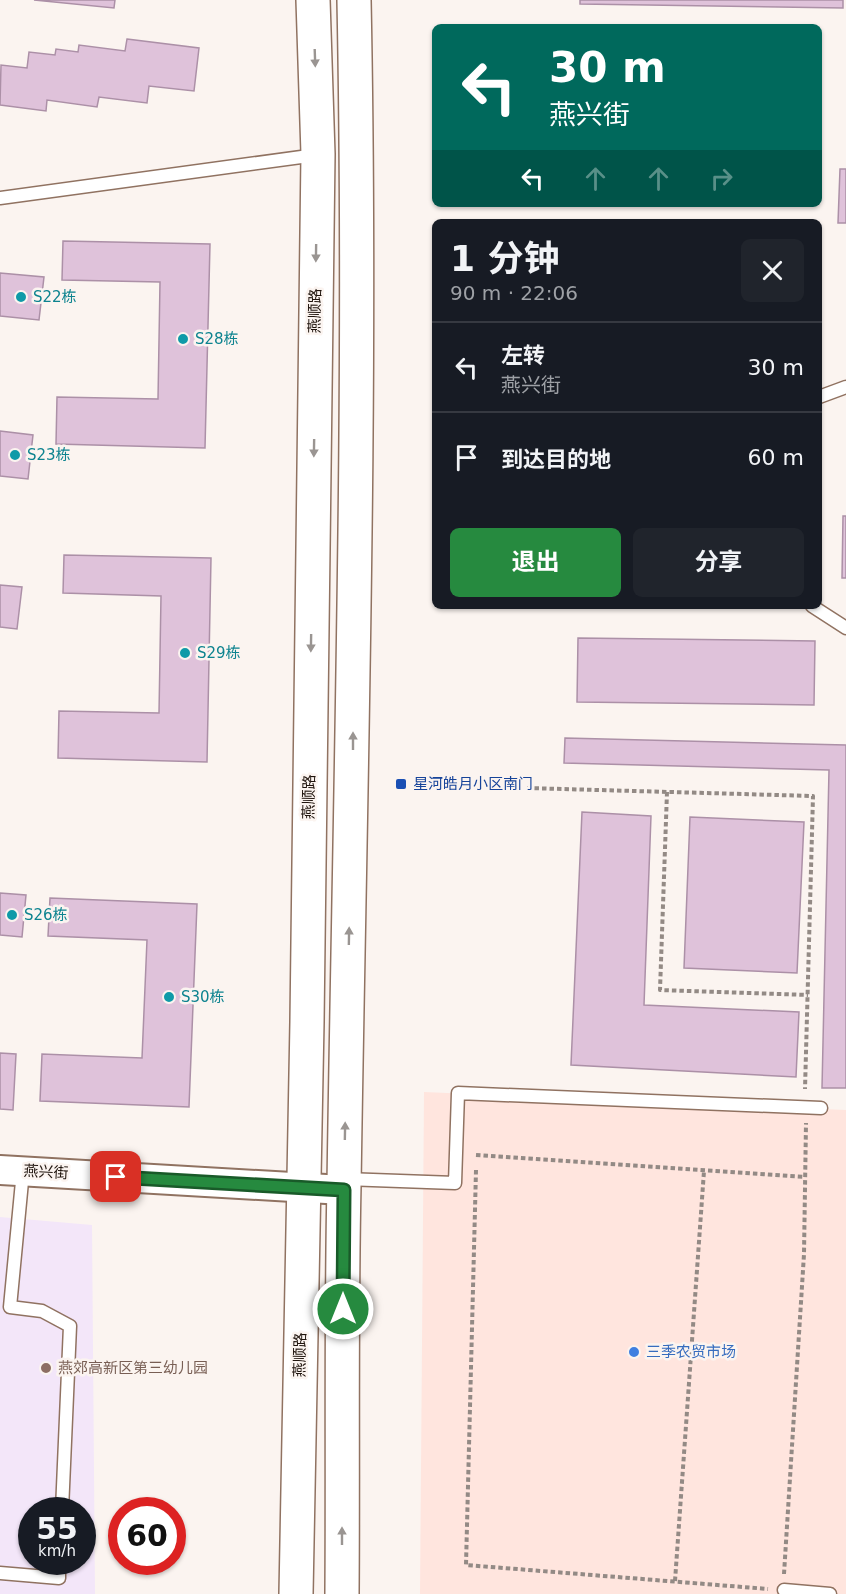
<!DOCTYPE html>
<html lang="zh">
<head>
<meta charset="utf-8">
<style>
  body { margin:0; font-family:"DejaVu Sans","Noto Sans SC",sans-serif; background:#20242c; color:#f1f3f6; height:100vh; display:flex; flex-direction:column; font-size:22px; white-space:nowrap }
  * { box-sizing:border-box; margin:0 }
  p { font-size:20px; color:#9ea1a6 }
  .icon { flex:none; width:33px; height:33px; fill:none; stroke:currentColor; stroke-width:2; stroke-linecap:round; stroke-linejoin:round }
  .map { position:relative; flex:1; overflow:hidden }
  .panel { position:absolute; left:432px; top:219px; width:390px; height:390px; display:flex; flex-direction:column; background:#171b24; border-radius:9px; box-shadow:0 2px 4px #0004 }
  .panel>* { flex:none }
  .top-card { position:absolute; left:432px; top:24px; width:390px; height:183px; border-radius:9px; box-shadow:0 2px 4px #0004; background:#00695c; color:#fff; overflow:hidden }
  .speed { position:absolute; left:18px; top:1497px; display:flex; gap:12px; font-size:30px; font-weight:700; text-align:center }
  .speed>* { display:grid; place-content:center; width:78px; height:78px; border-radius:50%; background:#171b24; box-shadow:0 2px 4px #0004; line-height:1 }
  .speed small { font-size:15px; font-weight:400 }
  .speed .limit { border:9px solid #d22; background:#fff; color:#111 }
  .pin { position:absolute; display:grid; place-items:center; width:51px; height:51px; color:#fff; margin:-26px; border-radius:12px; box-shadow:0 3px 9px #0006 }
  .me { position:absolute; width:66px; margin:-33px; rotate:0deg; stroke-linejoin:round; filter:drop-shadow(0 0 4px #0008) }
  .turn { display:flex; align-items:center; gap:21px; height:126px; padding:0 18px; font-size:27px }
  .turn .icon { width:78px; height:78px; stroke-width:2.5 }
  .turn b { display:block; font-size:42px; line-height:51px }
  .lanes { display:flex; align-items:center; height:57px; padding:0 18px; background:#0003; justify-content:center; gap:30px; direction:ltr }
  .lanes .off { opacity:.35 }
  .round { display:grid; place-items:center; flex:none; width:63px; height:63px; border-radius:9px; background:#20242c }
  .headline { display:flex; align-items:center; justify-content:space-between; height:102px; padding:0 18px }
  h1 { font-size:36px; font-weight:700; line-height:45px }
  .primary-button { display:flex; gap:12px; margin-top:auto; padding:12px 18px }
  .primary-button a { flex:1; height:69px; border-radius:9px; background:#268a3f; color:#fff; font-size:24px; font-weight:700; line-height:69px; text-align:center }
  .primary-button a+a { background:#20242c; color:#f1f3f6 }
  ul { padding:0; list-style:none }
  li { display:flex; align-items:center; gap:18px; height:90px; padding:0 18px; border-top:2px solid #363941 }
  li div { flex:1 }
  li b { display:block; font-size:22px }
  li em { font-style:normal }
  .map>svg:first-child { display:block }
  .commercial { fill:#ffe5de }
  .education { fill:#f3e6f9; fill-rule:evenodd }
  .building { fill:#dfc2da; stroke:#ac90a7; stroke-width:1.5 }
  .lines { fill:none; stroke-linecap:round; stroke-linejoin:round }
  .service-casing { stroke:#907261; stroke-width:15 }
  .tertiary-casing { stroke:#907261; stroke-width:32 }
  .primary-casing { stroke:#907261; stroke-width:36 }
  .path { stroke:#938a85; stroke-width:4; stroke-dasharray:4.5 3; stroke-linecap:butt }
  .service { stroke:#fff; stroke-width:12 }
  .tertiary { stroke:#fff; stroke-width:28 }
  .primary { stroke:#fff; stroke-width:33 }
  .oneway { fill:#9a9592 }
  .route-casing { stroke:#195a29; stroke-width:15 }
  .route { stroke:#268a3f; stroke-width:10 }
  .culture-dot { fill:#0f9aa8; stroke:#fbf4f0; stroke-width:2 }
  .transit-dot { fill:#1a4fb4; stroke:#fbf4f0; stroke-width:2 }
  .shop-dot { fill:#3f7fe0; stroke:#fbf4f0; stroke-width:2 }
  .education-dot { fill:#8d6e63; stroke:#fbf4f0; stroke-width:2 }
  .labels { text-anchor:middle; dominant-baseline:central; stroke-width:5; stroke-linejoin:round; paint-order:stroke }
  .culture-label { font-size:15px; fill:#0d838f; stroke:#fbf4f0; text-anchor:start }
  .street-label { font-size:15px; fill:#1f140d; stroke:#fbf4f0 }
  .transit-label { font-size:15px; fill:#164399; stroke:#fbf4f0; text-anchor:start }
  .shop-label { font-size:15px; fill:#366cbe; stroke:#fbf4f0; text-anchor:start }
  .education-label { font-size:15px; fill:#785e54; stroke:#fbf4f0; text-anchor:start }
</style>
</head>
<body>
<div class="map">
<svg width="846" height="1594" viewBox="0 0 846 1594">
  <rect width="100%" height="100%" fill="#fbf4f0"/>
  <path class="commercial" d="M424,1092L846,1110V1594H420Z"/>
  <path class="education" d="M0,1217L92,1225L95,1594H0ZM32,1510H82V1562H32Z"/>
  <path class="building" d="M34,0H115L114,8Z
    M580,0H843V8L580,4Z
    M127,39L199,48L194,91L149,86L147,103L99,97L97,107L47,100L46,111L0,105L1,65L27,68L29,52L55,55L56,49L78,52L79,45L125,51Z
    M840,169H846V223H838Z
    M63,241L210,244L205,448L56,444L57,397L158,399L160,282L62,280Z
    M0,273L44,277L39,320L0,316Z
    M0,431L33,435L28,479L0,476Z
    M843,516H846V578H842Z
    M64,555L211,558L207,762L58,758L59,711L159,713L161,596L63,593Z
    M0,585L22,587L17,629L0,627Z
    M578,638L815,641L814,705L577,702Z
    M565,738L846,745V1088H822L829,770L564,763Z
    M582,812L651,816L644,1005L799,1012L796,1077L571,1065Z
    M690,817L804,822L797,973L684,968Z
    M0,893L26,895L22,937L0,935Z
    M50,898L197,904L189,1107L40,1101L42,1054L142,1058L147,940L48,936Z
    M0,1053L16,1054L13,1110L0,1109Z"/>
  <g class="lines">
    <g class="service-casing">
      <path id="service" d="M0,198L316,155
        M819,397L846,387
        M812,606L846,628
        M23,1171L10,1307L42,1311L70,1326L62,1510
        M345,1179L455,1183L458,1093L821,1108
        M0,1573L59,1578V1562
        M784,1590L830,1594"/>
    </g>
    <g class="tertiary-casing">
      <path id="tertiary" d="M0,1170L343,1190"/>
    </g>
    <g class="primary-casing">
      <path id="primary" d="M296,1594L307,1022L318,154L313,0
        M342,1594C343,1458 341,1322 344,1185C350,790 362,395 354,0"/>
    </g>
    <path class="path" d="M527,788L813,796L805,1089
      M667,792L660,990L808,995
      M476,1155L805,1177
      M476,1170L466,1565L768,1589
      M784,1574L804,1254L806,1123
      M675,1581L704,1171"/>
    <use href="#service" class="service"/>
    <use href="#tertiary" class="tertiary"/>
    <use href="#primary" class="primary"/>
  </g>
  <defs><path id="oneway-solid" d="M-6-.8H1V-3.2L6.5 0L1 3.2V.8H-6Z" transform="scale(1.5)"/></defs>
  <g class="oneway">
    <use href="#oneway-solid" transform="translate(315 58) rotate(88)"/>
    <use href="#oneway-solid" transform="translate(316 253) rotate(91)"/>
    <use href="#oneway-solid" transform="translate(314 448) rotate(91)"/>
    <use href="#oneway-solid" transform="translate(311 643) rotate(91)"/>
    <use href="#oneway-solid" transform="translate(353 741) rotate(-90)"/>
    <use href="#oneway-solid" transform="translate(349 936) rotate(-89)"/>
    <use href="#oneway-solid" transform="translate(345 1131) rotate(-89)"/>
    <use href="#oneway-solid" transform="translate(342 1536) rotate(-90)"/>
  </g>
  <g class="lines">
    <g class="route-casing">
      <path id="route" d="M116,1177L344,1190L343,1309"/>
    </g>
    <use href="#route" class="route"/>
  </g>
  <g class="culture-dot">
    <circle cx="21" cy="297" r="6"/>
    <circle cx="183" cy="339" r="6"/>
    <circle cx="15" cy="455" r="6"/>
    <circle cx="185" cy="653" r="6"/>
    <circle cx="12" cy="915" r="6"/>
    <circle cx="169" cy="997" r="6"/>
  </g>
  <rect class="transit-dot" x="395" y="778" width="12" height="12" rx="3"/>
  <circle class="shop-dot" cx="634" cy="1352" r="6"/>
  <circle class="education-dot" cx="46" cy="1368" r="6"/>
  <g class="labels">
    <g class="culture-label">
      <text x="33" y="297">S22栋</text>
      <text x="195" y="339">S28栋</text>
      <text x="27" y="455">S23栋</text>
      <text x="197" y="653">S29栋</text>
      <text x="24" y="915">S26栋</text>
      <text x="181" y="997">S30栋</text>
    </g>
    <g class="street-label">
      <text transform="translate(315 311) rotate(-89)">燕顺路</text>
      <text transform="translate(309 797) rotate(-89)">燕顺路</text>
      <text transform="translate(46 1172) rotate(3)">燕兴街</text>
      <text transform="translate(300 1355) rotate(-89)">燕顺路</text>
    </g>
    <g class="transit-label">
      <text x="413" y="784">星河皓月小区南门</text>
    </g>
    <g class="shop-label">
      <text x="646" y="1352">三季农贸市场</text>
    </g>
    <g class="education-label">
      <text x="58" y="1368">燕郊高新区第三幼儿园</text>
    </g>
  </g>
</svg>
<div class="speed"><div>55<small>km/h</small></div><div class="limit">60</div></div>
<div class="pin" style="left:116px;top:1177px;background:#d93025"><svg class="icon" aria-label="arrive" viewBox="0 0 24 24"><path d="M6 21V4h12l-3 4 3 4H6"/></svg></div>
<svg class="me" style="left:343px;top:1309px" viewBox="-20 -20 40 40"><circle r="17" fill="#268a3f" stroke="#fff" stroke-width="3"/><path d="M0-11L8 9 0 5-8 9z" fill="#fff"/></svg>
<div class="top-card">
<div class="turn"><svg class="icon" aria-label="left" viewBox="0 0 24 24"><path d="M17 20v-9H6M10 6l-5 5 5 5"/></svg><div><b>30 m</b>燕兴街</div></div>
<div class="lanes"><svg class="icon" aria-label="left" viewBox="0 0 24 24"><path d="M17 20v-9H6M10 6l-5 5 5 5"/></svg><svg class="icon off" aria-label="ahead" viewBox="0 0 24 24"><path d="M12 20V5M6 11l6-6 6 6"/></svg><svg class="icon off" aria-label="ahead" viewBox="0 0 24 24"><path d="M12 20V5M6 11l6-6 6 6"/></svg><svg class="icon off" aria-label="right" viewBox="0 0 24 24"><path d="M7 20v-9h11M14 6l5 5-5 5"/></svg></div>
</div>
<section class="panel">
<div class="headline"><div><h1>1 分钟</h1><p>90 m · 22:06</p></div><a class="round"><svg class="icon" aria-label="close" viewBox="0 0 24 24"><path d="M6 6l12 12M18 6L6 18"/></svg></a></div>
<ul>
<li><svg class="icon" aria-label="left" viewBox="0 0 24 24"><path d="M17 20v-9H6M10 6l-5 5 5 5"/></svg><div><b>左转</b><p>燕兴街</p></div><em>30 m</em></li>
<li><svg class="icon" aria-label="arrive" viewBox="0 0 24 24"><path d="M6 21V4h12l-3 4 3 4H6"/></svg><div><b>到达目的地</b></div><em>60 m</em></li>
</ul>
<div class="primary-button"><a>退出</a><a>分享</a></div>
</section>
</div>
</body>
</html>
